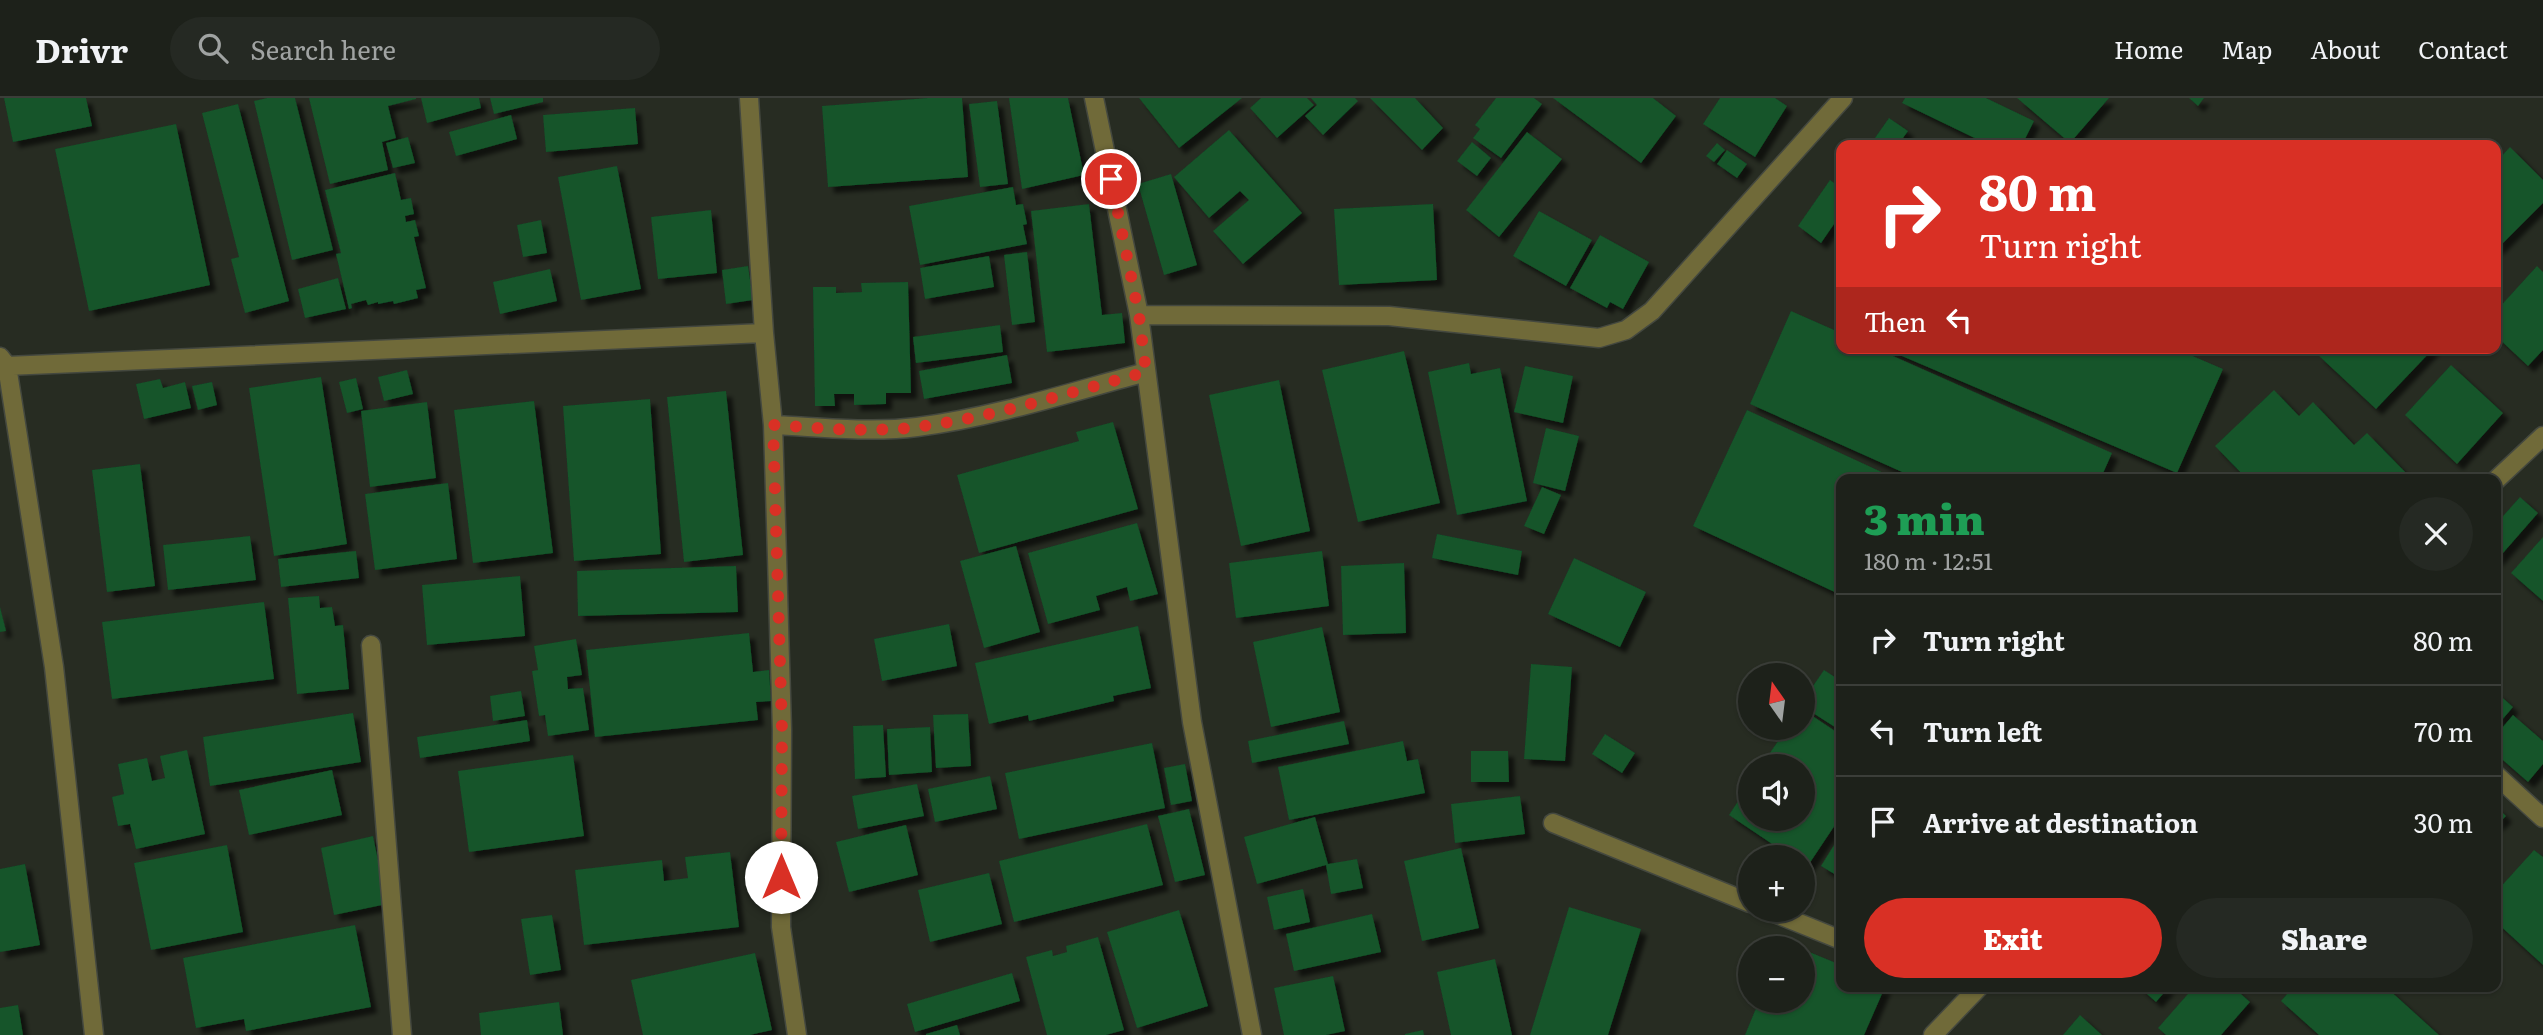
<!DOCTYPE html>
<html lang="en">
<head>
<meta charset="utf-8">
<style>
  body { margin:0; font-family:Literata,serif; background:#252923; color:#f1f3f6; height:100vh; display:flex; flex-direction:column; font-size:26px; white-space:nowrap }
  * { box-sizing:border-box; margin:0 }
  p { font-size:23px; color:#a0a3a2 }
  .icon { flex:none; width:38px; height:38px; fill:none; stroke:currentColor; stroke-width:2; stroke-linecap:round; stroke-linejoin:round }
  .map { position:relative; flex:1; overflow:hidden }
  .details { position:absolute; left:1836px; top:376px; width:665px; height:518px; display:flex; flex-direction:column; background:#1d211a; border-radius:14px; box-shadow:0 2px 5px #0004,0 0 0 2px #3b3e39 }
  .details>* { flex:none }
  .hud { position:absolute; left:1836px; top:42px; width:665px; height:214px; border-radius:14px; box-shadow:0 2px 5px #0004,0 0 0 2px #3b3e39; background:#d93025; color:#fff; overflow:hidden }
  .needle { width:46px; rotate:346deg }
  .controls { position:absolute; left:1738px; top:565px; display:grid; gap:14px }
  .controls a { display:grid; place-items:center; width:77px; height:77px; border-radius:50%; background:#1d211a; box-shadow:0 2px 5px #0004,0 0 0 2px #3b3e39; font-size:35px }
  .pin { position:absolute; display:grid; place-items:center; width:60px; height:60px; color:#fff; margin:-30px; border:4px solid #fff; border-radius:50%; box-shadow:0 2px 7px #0007 }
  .me { position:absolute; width:77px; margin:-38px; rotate:0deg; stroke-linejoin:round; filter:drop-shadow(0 0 5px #0008) }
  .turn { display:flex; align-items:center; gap:24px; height:147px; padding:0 28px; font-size:32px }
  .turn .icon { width:91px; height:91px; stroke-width:2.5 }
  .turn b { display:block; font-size:49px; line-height:60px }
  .then { display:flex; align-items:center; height:66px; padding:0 28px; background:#0003; gap:14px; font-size:26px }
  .round { display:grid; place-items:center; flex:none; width:74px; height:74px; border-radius:37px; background:#252923 }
  .headline { display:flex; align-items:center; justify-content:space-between; height:119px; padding:0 28px }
  h1 { font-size:42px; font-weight:800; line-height:52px; color:#1e9e55 }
  .action { display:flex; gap:14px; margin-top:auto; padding:14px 28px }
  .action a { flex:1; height:80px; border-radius:42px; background:#d93025; color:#fff; font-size:28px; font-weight:800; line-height:80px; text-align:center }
  .action a+a { background:#252923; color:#f1f3f6 }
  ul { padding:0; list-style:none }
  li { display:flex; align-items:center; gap:21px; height:91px; padding:0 28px; border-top:2px solid #3b3e39 }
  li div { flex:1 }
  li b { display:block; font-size:26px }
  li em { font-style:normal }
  header { display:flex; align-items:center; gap:42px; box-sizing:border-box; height:98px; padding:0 35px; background:#1d211a; border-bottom:2px solid #3b3e39 }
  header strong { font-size:33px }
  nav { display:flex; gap:38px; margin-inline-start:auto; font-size:24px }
  .search { width:490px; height:63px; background:#252923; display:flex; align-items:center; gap:18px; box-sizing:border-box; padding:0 24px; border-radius:38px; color:#a0a3a2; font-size:26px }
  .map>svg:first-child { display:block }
  .building { fill:#135429; filter:url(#shadow) }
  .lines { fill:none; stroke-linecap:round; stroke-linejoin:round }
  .lane-casing { stroke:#44483f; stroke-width:21 }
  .street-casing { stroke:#44483f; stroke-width:21 }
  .lane { stroke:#706a39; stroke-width:18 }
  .street { stroke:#706a39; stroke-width:18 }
  .route { stroke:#d93025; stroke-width:12; stroke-dasharray:0 21.6 }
</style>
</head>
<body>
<header>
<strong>Drivr</strong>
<div class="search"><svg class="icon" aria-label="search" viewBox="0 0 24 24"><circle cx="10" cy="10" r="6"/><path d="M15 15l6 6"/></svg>Search here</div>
<nav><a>Home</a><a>Map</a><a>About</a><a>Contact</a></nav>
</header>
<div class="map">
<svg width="2543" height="937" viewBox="0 0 2543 937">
  <defs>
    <filter id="shadow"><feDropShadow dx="6" dy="6" stdDeviation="2" flood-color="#0009"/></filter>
  </defs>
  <rect width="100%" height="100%" fill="#272c22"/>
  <path class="building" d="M4,0H86L92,28L13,44Z
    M267,0H295L333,152L292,162L254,3Z
    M309,0H416V1L388,8L396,40L382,44L388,72L330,86Z
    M421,0H479L481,10L427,25Z
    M490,0H543V4L494,16Z
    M928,0H962L968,79L828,89L822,8Z
    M1009,0H1068L1084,77L1022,91Z
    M1139,0H1242L1179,50Z
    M1261,0H1307L1314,7L1277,40L1250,10Z
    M1311,0H1355L1358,3L1323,37L1305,18L1317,7Z
    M1370,0H1415L1443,30L1422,52Z
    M1496,0H1534L1542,6L1501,60L1473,40L1480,31L1475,27Z
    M1553,0H1653L1676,18L1641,65Z
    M1720,0H1775L1787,8L1755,59L1703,26Z
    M1905,0H1986L2034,23L2022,47H1989L1902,5Z
    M2017,0H2109L2070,45Z
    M2189,0H2204L2198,8Z
    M997,3L1008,86L980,89L969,6Z
    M238,6L289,203L245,215L231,161L239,159L202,15Z
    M635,10L638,46L546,54L543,17Z
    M511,17L517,41L456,58L449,34Z
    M1889,20L1908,33L1898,47H1870Z
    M176,26L210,187L89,213L55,51Z
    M1229,32L1302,115L1243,166L1213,133L1249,102L1240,93L1209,120L1174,79Z
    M1527,34L1562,61L1499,139L1466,112Z
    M408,39L415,65L393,70L386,45Z
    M2056,40L2068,47H2052Z
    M1472,44L1491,60L1477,78L1457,63Z
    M1717,45L1725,52L1714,64L1706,58Z
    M2510,49L2543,82V105L2496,152V64Z
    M1727,52L1747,66L1737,80L1717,66Z
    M617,68L641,191L581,202L558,79Z
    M395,75L401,102L411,100L414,116L405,118L406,124L415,122L419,138L414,139L426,190L416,192L418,200L394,206L393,203L378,206V204L368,207L366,202L351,206L352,210L349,211L336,156L341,155L325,92Z
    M1171,76L1197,167L1164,177L1138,86Z
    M1830,82L1841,90V116L1821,145L1798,128Z
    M1013,89L1016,107L1023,106L1027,126L1023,127L1027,146L920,167L909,108Z
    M1089,106L1102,217L1122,215L1125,245L1047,254L1031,113Z
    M1433,106L1437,182L1339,187L1334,111Z
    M711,112L717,175L658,181L651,119Z
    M1539,113L1592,142L1566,188L1513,158Z
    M541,122L547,155L523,159L517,127Z
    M1600,137L1649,164L1623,211L1610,204L1607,210L1570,190Z
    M1027,154L1035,224L1012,227L1004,157Z
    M989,158L994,189L925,201L920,170Z
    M748,168L753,202L726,206L722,172Z
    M2537,168L2543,174V252L2528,268L2496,238V213Z
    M550,171L557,203L500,216L493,184Z
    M338,180L346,211L305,220L298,191Z
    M908,184L911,295H886V306L854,307V296H834L835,308H815L813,189H836V195L862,194L861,185Z
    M1791,213L1841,235V250H1875L2112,355L2100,382H1920L1750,306Z
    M1000,227L1003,254L916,265L913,239Z
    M1883,250H2174L2223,271L2177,375Z
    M2324,250H2434L2376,311L2318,257Z
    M1404,253L1440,405L1358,424L1322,272Z
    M1007,257L1012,285L924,301L919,273Z
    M1469,265L1471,276L1500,270L1527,403L1457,417L1428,274Z
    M2451,267L2503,315L2457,366L2405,317Z
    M1525,268L1573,278L1563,325L1514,314Z
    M407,272L413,296L384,303L378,279Z
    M321,279L347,446L274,458L249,290Z
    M356,280L363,311L347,315L339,284Z
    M160,281L163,290L185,284L191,310L144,321L136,286Z
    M1279,282L1310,433L1241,448L1209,297Z
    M212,284L217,307L198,312L192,288Z
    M2274,292L2299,318L2313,304L2354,347L2367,335L2413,382H2248L2215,348Z
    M726,293L743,457L684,464L667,299Z
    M650,301L661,456L574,463L563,308Z
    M534,303L553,455L473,465L454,312Z
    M427,304L436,380L370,389L361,313Z
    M1747,312L1899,382H1841V497L1693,428Z
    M1113,324L1138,411L979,455L957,377L1079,343L1076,334Z
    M1546,330L1579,338L1565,393L1533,385Z
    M140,366L155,488L107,494L92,372Z
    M448,385L457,461L375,472L365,396Z
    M1542,389L1561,397L1544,436L1524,428Z
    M2520,399L2538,415L2496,463V426Z
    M1137,425L1158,496L1130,503L1127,489L1096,498L1100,512L1048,526L1028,455Z
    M1437,436L1522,453L1518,477L1432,460Z
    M250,438L256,482L168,492L163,447Z
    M2543,439V503L2511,475Z
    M1016,448L1040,534L984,550L960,463Z
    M356,453L359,480L281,489L278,461Z
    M1322,453L1329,508L1236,520L1229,465Z
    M1574,460L1646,494L1620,549L1548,516Z
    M1404,465L1406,535L1343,537L1341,468Z
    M736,468L738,514L578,518L577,473Z
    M520,478L525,538L427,547L422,487Z
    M319,498L320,510L332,509L335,528L343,527L349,591L297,596L288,500Z
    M264,504L274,581L112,601L102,524Z
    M0,509L6,533L0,534Z
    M949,526L957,568L882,583L874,541Z
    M1138,528L1151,590L1113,598L1114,603L1029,623L1028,617L989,626L975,565Z
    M1322,529L1340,614L1271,629L1253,544Z
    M749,535L753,574L769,572L771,603L756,604L758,622L595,639L586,552Z
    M576,541L582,577L567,579L568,591L583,590L589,632L548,638L545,617L539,618L532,573L538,572L534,548Z
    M1531,566L1572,569L1565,663L1524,661Z
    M1824,572L1841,583V633L1802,608V604Z
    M521,593L525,618L493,623L490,598Z
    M2496,594L2513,609L2496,629Z
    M1802,611L1841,637V718L1807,769L1802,766V760H1793L1729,717L1750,685V721H1802V668H1761L1787,630H1802Z
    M353,615L361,664L210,688L203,639Z
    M968,616L971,668L936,670L933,617Z
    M2513,617L2543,643V666L2528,684L2496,656V637Z
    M527,622L530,643L420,660L417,639Z
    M1344,623L1349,646L1252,665L1248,643Z
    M883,627L886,679L855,681L853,628Z
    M930,629L932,674L889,677L887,631Z
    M1605,636L1635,655L1622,675L1592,656Z
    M1403,643L1407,663L1418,661L1425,695L1289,722L1278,669Z
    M1152,645L1165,710L1019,741L1005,675Z
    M187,652L205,736L136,751L130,726L118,728L112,699L124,696L118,666L147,660L152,683L165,680L160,658Z
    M1471,653H1508L1509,684H1471Z
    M573,657L584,738L469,754L458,673Z
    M1185,666L1192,703L1171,707L1164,670Z
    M332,672L342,717L249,737L239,692Z
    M990,678L997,711L935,724L928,691Z
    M917,686L924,718L858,731L852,698Z
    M1520,698L1525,736L1455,745L1451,706Z
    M2496,708L2506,718L2496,728Z
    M1189,711L1205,777L1175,784L1158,718Z
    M1315,719L1328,766L1357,761L1363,790L1331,796L1326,767L1257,786L1244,739Z
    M1147,726L1163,787L1014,824L999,763Z
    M906,727L918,777L849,794L836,744Z
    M1841,736V780L1821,768Z
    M373,738L387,806L334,817L321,750Z
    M227,747L243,834L151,852L134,765Z
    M1461,750L1479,830L1422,843L1404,763Z
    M2534,752L2543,759V867L2496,824V794Z
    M730,754L739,829L584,847L575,772L662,762L664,783L688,780L685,759Z
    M25,766L40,847L0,854V771Z
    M989,775L1002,826L930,844L918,792Z
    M1303,791L1310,824L1274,832L1267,799Z
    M1569,809L1641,831L1608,937H1530Z
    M1179,812L1208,908L1137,930L1107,834Z
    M1372,816L1381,854L1294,873L1286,836Z
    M552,817L561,872L530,877L521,821Z
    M355,827L371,909L246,933L244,921L196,930L183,860Z
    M1098,839L1124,932L1106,937H1047L1026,859L1052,852L1053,858L1067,854L1066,848Z
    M1785,843L1802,850H1782Z
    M1802,851L1841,867V889H1885L1864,937H1745L1759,903H1802Z
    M755,855L772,932L750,937H643L631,882Z
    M1495,861L1512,937H1451L1437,874Z
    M1012,875L1020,903L915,934L907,906Z
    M1333,878L1345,933L1326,937H1284L1274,890Z
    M2139,889H2169L2156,904Z
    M2194,889H2233L2250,904L2221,937H2166L2158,930Z
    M2293,889H2386L2439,937H2319L2281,903Z
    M559,904L563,937H481L479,915Z
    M18,907L23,937H0V910Z
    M2080,917L2102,937H2063Z
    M957,927L960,937H926V936Z
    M1423,932L1424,937H1405V936Z"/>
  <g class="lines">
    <g class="lane-casing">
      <path id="lane" d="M2496,677L2543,720"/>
    </g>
    <g class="street-casing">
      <path id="street" d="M749,0L764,235
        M1094,0L1139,217L1192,624L1252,937
        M1139,217L1389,218L1599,240L1626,232L1652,213L1843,0
        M0,259L7,268L54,569L94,937
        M7,268L764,235L773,327L777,459L782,632L781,829L797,937
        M773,327C820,329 870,335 917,329C995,319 1071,294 1146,274
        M2496,382L2543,338
        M371,547L402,937
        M1553,725L1750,805
        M1767,812L1841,842
        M1933,937L1979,889"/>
    </g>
    <use href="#lane" class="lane"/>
    <use href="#street" class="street"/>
  </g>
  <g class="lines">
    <path class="route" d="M781,779L782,632L773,327C820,330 870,335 917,329C995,319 1071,294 1146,274L1139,217L1111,81"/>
  </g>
</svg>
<div class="controls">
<a><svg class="needle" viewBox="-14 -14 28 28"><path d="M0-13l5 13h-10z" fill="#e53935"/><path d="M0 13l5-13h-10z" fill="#a0a3a2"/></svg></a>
<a><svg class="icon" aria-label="sound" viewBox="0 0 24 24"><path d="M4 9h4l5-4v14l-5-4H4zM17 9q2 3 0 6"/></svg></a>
<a>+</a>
<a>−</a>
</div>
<div class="pin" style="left:1111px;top:81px;background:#d93025"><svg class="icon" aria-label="arrive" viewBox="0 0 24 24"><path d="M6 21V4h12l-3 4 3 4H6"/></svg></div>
<svg class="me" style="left:781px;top:779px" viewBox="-20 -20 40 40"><circle r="19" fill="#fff"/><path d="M0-13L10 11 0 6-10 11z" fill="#d93025"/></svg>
<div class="hud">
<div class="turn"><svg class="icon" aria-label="right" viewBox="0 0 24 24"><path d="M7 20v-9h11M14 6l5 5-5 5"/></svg><div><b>80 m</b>Turn right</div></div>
<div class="then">Then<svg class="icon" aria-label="left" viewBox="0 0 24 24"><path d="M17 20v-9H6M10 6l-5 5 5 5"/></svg></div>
</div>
<section class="details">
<div class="headline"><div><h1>3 min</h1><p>180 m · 12:51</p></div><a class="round"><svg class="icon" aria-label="close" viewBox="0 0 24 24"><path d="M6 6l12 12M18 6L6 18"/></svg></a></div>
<ul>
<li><svg class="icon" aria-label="right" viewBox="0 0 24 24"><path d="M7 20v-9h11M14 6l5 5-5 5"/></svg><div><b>Turn right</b></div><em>80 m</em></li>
<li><svg class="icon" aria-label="left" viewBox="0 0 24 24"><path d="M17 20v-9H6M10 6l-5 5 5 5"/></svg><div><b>Turn left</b></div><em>70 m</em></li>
<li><svg class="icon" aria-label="arrive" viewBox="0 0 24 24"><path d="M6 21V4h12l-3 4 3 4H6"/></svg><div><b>Arrive at destination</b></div><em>30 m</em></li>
</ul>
<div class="action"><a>Exit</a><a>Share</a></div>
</section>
</div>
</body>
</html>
